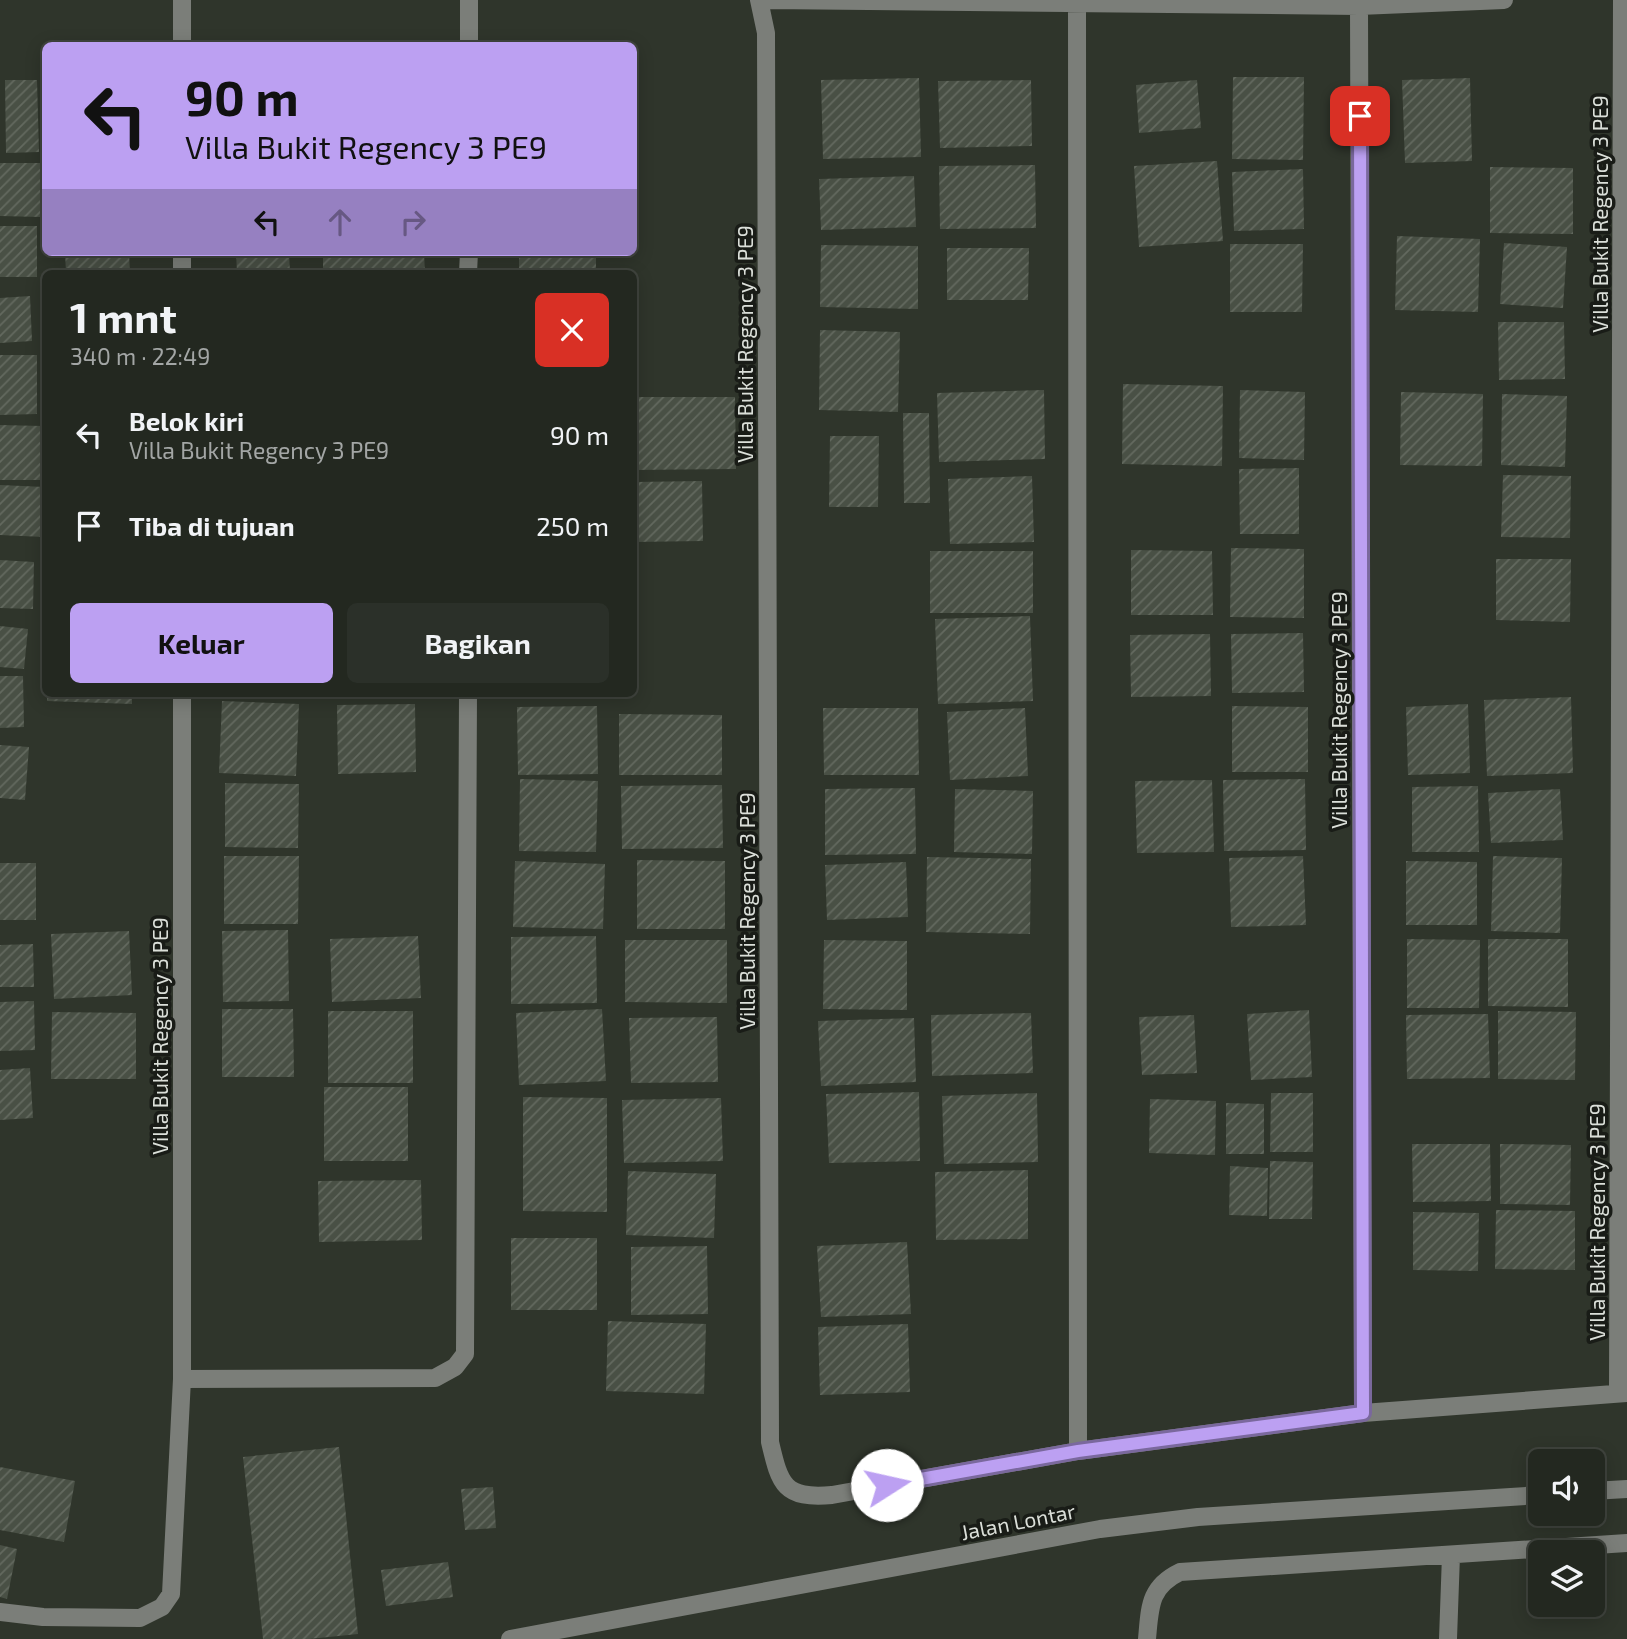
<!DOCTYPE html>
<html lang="id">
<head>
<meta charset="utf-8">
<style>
  body { margin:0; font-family:"Exo 2",sans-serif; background:#2b3029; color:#f1f3f6; height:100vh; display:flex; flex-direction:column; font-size:26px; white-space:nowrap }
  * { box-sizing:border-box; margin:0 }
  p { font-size:23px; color:#a3a6a5 }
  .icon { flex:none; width:38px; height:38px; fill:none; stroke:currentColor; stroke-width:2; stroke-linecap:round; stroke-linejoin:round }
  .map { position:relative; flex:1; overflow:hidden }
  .panel { position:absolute; left:42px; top:270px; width:595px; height:427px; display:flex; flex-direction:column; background:#232820; border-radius:10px; box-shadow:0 4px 18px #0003,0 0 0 2px #40443e }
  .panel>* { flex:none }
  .banner { position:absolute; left:42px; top:42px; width:595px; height:214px; border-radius:10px; box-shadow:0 4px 18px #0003,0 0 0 2px #40443e; background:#bca0f2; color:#111; overflow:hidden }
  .fabs { position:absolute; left:1528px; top:1449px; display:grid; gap:14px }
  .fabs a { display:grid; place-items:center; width:77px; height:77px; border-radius:10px; background:#232820; box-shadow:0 4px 18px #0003,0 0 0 2px #40443e; font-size:35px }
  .pin { position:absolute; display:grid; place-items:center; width:60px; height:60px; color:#fff; margin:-30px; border-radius:14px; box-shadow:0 4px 10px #0006 }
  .me { position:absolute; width:77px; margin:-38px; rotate:80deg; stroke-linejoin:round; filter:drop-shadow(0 0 5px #0008) }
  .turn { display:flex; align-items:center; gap:24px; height:147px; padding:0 28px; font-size:32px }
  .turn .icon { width:91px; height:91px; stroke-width:2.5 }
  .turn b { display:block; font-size:49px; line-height:60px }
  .lanes { display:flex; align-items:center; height:66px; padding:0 28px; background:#0003; justify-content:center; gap:35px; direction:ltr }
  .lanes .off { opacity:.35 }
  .round { display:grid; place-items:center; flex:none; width:74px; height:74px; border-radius:10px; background:#2b3029 }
  .summary { display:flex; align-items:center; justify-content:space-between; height:119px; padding:0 28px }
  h1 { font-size:42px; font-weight:700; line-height:52px }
  .button { display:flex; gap:14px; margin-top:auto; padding:14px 28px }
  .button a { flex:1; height:80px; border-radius:10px; background:#bca0f2; color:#111; font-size:28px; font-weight:700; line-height:80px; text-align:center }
  .button a+a { background:#2b3029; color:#f1f3f6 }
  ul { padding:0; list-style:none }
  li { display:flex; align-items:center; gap:21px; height:91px; padding:0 28px }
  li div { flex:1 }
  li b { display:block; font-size:26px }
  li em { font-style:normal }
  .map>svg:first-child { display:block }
  .building { fill:url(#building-hatch) }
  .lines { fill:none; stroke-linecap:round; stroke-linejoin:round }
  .minor { stroke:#7b7e79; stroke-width:18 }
  .route-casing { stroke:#7a689d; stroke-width:18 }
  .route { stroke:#bca0f2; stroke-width:12 }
  .labels { text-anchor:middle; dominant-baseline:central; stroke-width:7; stroke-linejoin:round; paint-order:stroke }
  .street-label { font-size:21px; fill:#dbdfd9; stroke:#191c17 }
</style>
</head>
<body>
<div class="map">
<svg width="1627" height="1639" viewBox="0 0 1627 1639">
  <defs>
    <pattern id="building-hatch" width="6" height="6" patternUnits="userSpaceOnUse" patternTransform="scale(1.75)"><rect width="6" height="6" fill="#495045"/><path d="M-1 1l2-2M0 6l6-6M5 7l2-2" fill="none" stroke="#63695f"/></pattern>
  </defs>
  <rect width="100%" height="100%" fill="#2f352b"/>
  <path class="building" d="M1233,77H1304L1303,160L1232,159Z
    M919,78L921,157L823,159L821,80Z
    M1470,78L1472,161L1405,163L1402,80Z
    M5,80H37L39,152L6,153Z
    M1031,80L1032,146L940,148L938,81Z
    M1197,80L1201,128L1139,133L1136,85Z
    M1217,161L1223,241L1139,247L1134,166Z
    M0,163H40V217L0,216Z
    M1035,165L1036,228L940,229L939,166Z
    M1490,167L1573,168V234L1490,233Z
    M1303,169L1304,229L1234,231L1232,172Z
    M914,176L916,227L821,230L819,179Z
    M0,226H37V277H0Z
    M1397,236L1480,239L1478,312L1395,310Z
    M1504,243L1567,247L1563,308L1500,304Z
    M1230,244H1303L1302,312H1230Z
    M821,245L918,246V309L820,307Z
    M947,248H1029L1028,300H947Z
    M65,252H129L130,273H66Z
    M236,252H289L290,273H237Z
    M323,252H424L425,273H323Z
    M519,252H596V273H519Z
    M30,296L32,341L0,343V298Z
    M1498,322H1564L1565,379L1499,380Z
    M820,330L900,332L898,412L819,410Z
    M0,355H37V414L0,415Z
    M1123,384L1223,386L1222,466L1122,464Z
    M1044,390L1045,459L939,462L937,393Z
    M1240,390L1305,392L1304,460L1239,458Z
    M1401,392L1483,394L1482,466L1400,465Z
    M1502,394L1567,396L1565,467L1501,465Z
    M634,397H735L736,469L634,470Z
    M903,413H929L930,503H904Z
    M0,425L43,426L42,480H0Z
    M830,436H879L878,507H829Z
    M1299,468V534H1240L1239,469Z
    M1503,475L1571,476L1570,538L1501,537Z
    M1032,476L1034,542L950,544L948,479Z
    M702,481L703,541L634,542V482Z
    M0,485L45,487L44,537L0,535Z
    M1231,548L1304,549V618L1230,617Z
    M1131,550L1212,551L1213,615H1131Z
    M930,551H1033V613H930Z
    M1496,559H1571L1570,622L1496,620Z
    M0,560L34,562L33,609L0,608Z
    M1030,616L1033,701L938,704L935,619Z
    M0,626L28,629L24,669L0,667Z
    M1303,633L1304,692L1232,693L1231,634Z
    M1210,634L1211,696L1131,697L1130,635Z
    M0,676H23L24,727L0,728Z
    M47,693H132V704L47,701Z
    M1571,697L1573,773L1487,776L1484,700Z
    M222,701L299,704L296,776L219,773Z
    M415,704L416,772L338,774L337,705Z
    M1468,704L1470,773L1408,775L1406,707Z
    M597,706L598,774L518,775L517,707Z
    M1232,706L1308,707V772H1232Z
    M823,708H918L919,775H824Z
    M1025,708L1028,776L950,780L947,712Z
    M619,714L722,715V775H619Z
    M0,745L29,747L25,800L0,798Z
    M520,779L598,781L596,852L519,851Z
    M1305,779L1306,850L1224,851L1223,780Z
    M1212,780L1214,852L1137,853L1135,781Z
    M225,783L299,784L298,848L225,847Z
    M722,785L723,848L622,849L621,786Z
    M1478,786L1479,852H1412V787Z
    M915,788L916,854L825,855V789Z
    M955,789L1033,791L1032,854L954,852Z
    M1560,789L1563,840L1491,843L1488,793Z
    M224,856H299L298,924H224Z
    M1303,856L1306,925L1231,927L1229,858Z
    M1493,856L1562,858L1560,933L1491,931Z
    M927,857L1031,859L1030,934L926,932Z
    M637,860L725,861V929H637Z
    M515,861L605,864L603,929L513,927Z
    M1406,861L1477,862V925H1406Z
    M906,862L908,917L827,920L825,865Z
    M0,863H36V920H0Z
    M288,930L289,1001L223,1002L222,931Z
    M129,931L132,995L54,999L51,934Z
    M418,936L421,998L332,1002L330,939Z
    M596,936L597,1003L511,1004V937Z
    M1407,939L1480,940L1479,1008H1407Z
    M1488,939H1568V1007L1488,1006Z
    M625,940H727V1003L625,1002Z
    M824,940L907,941V1010L823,1009Z
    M33,944L34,987H0V945Z
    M34,1001L35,1050L0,1051V1002Z
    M222,1009H293L294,1077H222Z
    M602,1009L606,1081L519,1085L516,1013Z
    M1309,1010L1312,1077L1251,1080L1247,1014Z
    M328,1011H413V1083H328Z
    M1498,1011L1576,1012L1575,1080L1498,1079Z
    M52,1012L136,1013V1079H51Z
    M1031,1013L1033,1073L932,1076L931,1015Z
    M1488,1014L1490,1078L1407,1079L1406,1015Z
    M1194,1015L1197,1073L1142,1075L1139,1017Z
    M717,1017L718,1082L631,1083L629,1018Z
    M914,1018L916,1082L821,1086L818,1021Z
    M30,1068L33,1118L0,1120V1070Z
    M324,1087H408V1161H324Z
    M919,1092L920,1161L829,1163L826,1094Z
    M1037,1093L1038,1162L944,1164L942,1096Z
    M1271,1093H1313V1152H1270Z
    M523,1097L607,1098V1212L523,1211Z
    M721,1098L723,1161L624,1163L622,1100Z
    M1150,1099L1216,1101L1215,1155L1149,1153Z
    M1226,1103L1264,1104V1154H1226Z
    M1412,1144H1490L1491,1201L1413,1202Z
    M1500,1144L1571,1145L1570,1205L1500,1204Z
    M1270,1161L1313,1162L1312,1219H1269Z
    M1230,1166L1268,1168L1267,1216L1229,1215Z
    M1028,1170V1239L936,1240L935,1172Z
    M628,1171L716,1174L714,1238L626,1235Z
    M421,1180L422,1240L319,1242L318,1181Z
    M1496,1210L1575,1211V1270L1495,1269Z
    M1413,1212L1479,1213L1478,1271L1413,1270Z
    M511,1238H597V1310H511Z
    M907,1242L911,1314L821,1317L817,1246Z
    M707,1246L708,1314L631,1315V1247Z
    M608,1321L706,1324L704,1394L606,1391Z
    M908,1324L910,1392L820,1395L818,1327Z
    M339,1447L358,1634L309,1639H263L243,1457Z
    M0,1467L75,1481L64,1542L0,1530Z
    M493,1487L496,1528L465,1530L461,1489Z
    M0,1545L17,1549L7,1599L0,1597Z
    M448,1562L453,1597L386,1606L381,1570Z"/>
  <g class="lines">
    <path class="minor" d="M182,0V46
      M759,0L766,33L770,1442C780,1485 784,1499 832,1495L1078,1451L1363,1413L1627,1393
      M769,0L1359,6L1504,0
      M1077,5L1078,1451
      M1359,6L1363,1413
      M469,46V0
      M182,252V273
      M468,273L469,252
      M182,1379L435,1378L455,1367L465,1354L468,693
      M1618,1393L1622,0
      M1592,1491L1627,1489
      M0,1612L43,1617L140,1618L162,1607L171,1594L182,1379V693
      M510,1639L1100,1529L1198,1517L1540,1495
      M1147,1639C1150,1607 1149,1587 1180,1572L1627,1543
      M1448,1639L1451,1555"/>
  </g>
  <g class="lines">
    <g class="route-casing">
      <path id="route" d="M887,1485L1078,1451L1363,1413L1360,116"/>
    </g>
    <use href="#route" class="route"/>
  </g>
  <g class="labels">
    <g class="street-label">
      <text transform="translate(1599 214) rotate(-90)">Villa Bukit Regency 3 PE9</text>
      <text transform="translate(744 344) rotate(-90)">Villa Bukit Regency 3 PE9</text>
      <text transform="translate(1338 710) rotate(-90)">Villa Bukit Regency 3 PE9</text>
      <text transform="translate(746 911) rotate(-90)">Villa Bukit Regency 3 PE9</text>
      <text transform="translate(159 1036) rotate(-90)">Villa Bukit Regency 3 PE9</text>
      <text transform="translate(1596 1222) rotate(-90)">Villa Bukit Regency 3 PE9</text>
      <text transform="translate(1018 1521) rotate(-11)">Jalan Lontar</text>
    </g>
  </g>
</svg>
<div class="fabs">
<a><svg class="icon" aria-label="sound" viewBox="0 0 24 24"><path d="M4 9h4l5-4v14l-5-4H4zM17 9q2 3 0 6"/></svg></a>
<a><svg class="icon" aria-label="layers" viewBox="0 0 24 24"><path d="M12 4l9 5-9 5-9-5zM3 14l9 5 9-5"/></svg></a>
</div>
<div class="pin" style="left:1360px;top:116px;background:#d93025"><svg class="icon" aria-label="arrive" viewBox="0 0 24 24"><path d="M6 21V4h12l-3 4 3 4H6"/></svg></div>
<svg class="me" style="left:887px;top:1485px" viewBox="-20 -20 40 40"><circle r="19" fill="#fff"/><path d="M0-13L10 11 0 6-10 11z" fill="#bca0f2"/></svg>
<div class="banner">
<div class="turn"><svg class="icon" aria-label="left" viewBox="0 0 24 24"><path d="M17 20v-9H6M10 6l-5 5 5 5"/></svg><div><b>90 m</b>Villa Bukit Regency 3 PE9</div></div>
<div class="lanes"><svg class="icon" aria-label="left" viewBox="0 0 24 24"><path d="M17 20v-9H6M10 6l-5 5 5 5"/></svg><svg class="icon off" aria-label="ahead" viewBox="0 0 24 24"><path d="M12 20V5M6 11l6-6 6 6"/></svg><svg class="icon off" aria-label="right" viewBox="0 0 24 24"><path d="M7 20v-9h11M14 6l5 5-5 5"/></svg></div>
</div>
<section class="panel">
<div class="summary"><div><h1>1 mnt</h1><p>340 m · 22:49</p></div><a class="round" style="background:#d93025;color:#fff"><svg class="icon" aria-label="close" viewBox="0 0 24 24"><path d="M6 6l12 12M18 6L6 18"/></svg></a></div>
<ul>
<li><svg class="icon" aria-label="left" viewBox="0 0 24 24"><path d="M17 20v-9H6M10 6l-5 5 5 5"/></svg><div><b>Belok kiri</b><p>Villa Bukit Regency 3 PE9</p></div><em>90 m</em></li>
<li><svg class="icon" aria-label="arrive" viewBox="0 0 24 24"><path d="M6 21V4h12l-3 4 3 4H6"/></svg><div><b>Tiba di tujuan</b></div><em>250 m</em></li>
</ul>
<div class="button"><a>Keluar</a><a>Bagikan</a></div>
</section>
</div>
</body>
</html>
